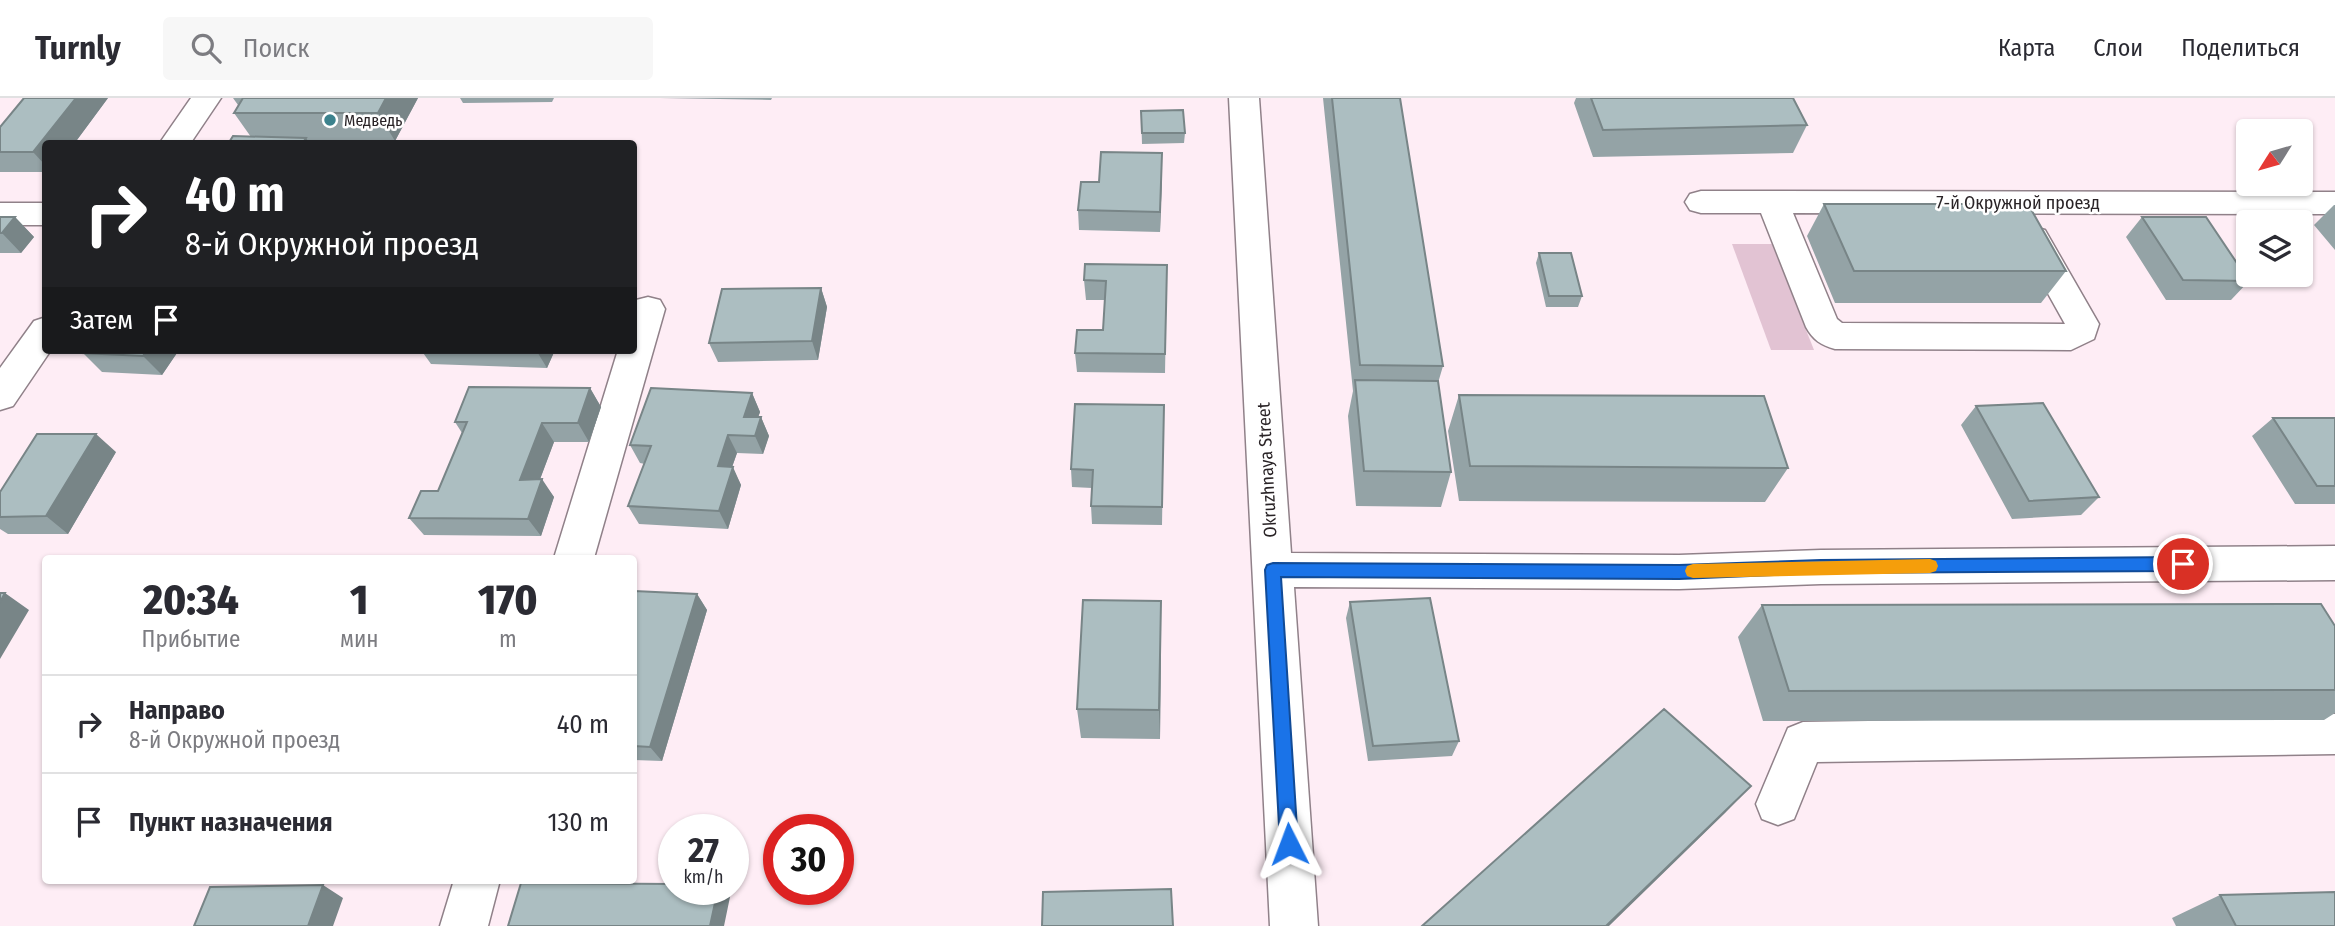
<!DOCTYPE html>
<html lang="ru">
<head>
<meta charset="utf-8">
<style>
  body { margin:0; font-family:"Fira Sans Condensed",sans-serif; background:#f7f7f7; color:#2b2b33; height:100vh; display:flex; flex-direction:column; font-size:26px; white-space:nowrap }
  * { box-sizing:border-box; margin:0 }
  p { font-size:23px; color:#7c7c81 }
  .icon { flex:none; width:38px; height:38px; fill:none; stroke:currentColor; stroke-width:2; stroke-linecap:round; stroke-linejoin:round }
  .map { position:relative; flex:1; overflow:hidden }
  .details { position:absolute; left:42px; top:457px; width:595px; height:329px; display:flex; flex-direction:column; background:#fff; border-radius:7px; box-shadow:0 2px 5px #0004 }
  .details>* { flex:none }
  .guide { position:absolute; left:42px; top:42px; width:595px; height:214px; border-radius:7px; box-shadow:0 2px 5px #0004; background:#202124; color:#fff; overflow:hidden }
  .needle { width:46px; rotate:233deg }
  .tools { position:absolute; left:2236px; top:21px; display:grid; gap:14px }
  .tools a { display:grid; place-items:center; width:77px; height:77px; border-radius:7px; background:#fff; box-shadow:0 2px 5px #0004; font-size:35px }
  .speed { position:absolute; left:658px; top:716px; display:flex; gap:14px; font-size:35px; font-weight:700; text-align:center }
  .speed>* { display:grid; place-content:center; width:91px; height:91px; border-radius:50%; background:#fff; box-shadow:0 2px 5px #0004; line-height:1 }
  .speed small { font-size:18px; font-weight:400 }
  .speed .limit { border:10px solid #d22; background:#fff; color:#111 }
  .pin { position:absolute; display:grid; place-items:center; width:60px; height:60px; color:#fff; margin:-30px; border:4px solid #fff; border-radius:50%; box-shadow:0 2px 7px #0007 }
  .me { position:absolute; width:77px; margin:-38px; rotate:357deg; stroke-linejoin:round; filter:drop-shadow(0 0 5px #0008) }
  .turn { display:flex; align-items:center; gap:24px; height:147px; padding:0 28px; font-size:32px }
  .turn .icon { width:91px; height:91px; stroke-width:2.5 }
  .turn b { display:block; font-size:49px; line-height:60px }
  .then { display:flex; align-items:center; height:66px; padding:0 28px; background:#0003; gap:14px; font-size:26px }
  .eta { display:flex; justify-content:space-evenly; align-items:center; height:119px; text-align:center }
  .eta b { font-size:42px; font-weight:800; line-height:49px }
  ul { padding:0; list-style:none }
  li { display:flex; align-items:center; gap:21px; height:98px; padding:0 28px; border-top:2px solid #e1e1e2 }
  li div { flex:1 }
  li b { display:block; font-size:26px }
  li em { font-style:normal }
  header { display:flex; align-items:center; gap:42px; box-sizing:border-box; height:98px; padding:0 35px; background:#fff; border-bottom:2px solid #e1e1e2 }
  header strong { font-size:33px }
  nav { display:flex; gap:38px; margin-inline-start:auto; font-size:24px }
  .search { width:490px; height:63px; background:#f7f7f7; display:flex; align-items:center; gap:18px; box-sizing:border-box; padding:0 24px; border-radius:7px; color:#7c7c81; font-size:26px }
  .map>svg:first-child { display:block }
  .green { fill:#e2c3d3 }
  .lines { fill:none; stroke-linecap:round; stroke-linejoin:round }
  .minor-casing { stroke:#908189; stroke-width:3 }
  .minor { fill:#fff; fill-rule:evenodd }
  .wall { fill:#94a3a6 }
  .shaded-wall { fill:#788587 }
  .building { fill:#acbec1; stroke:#788587; stroke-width:2 }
  .route { fill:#1a73e8; stroke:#114b97; stroke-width:2 }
  .slow { fill:#f59e0b }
  .poi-dot { fill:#3c828d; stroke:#fff; stroke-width:2.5 }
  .labels { text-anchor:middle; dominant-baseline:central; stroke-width:5; stroke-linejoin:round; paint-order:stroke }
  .far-poi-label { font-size:16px; fill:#292326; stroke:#fff; text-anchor:start }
  .street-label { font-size:18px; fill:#292326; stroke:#fff }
</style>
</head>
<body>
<header>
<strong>Turnly</strong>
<div class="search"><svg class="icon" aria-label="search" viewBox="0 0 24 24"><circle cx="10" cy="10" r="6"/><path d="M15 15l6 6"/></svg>Поиск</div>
<nav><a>Карта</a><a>Слои</a><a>Поделиться</a></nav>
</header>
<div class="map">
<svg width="2335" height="828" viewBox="0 0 2335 828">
  <rect width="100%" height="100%" fill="#feedf5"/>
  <path class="green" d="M1732,146H1772L1814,252H1771Z"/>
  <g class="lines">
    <g class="minor-casing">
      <path id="minor" d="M191,0H221L190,46H159Z
        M1229,0H1259L1291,455L1679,457L1821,452L2335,448V482L1821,486L1679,491L1294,489L1318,828H1270Z
        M1701,93L2335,94V116L1793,115L1837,221L1842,225L2065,226L2017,140L2021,132L2033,129L2045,132L2099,226L2094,241L2071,252L1835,251C1821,247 1813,242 1806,229L1761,115H1701L1690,112L1685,104L1690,96Z
        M0,105H46V127H0Z
        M648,199L660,202L665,211L594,460H554L618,252H634V206L636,202Z
        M46,219V252H51L13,308L0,312V270L34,223Z
        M2335,616V656L1817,664L1794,721L1778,727L1762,721L1756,706L1788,630L1803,624Z
        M454,782H500L488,828H440Z"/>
    </g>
    <use href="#minor" class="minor"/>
  </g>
  <path class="wall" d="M108,0L74,46H46V74H0V29Z
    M233,0H418L395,43L307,42L251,39L234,15L238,7Z
    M460,0H554L552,4L463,5Z
    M660,0H772L771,2Z
    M1323,0H1400L1443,268L1438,285L1451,374L1441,409L1356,408L1348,318L1353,293Z
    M1576,0H1793L1807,27L1793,55L1593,59L1574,5Z
    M1141,13L1185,35L1184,45L1142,46Z
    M1162,75L1160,134L1079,132L1078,112L1099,84Z
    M1824,106L2066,173L2041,205H1835L1807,138Z
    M2334,107H2335V152L2314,127Z
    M0,119H15L34,139L21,155H0Z
    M2142,119L2249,183L2231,202H2166L2126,139Z
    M1539,155L1582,198L1578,209H1546L1536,165Z
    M1167,167L1165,275L1077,274L1075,255L1103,232L1105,202H1086L1084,182Z
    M821,190L827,209L818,262L718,264L709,245Z
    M179,252L162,277L102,274L83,255Z
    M421,252H555L547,270L431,266Z
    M590,290L601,309L589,344H554L540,381L554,399L541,438L424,437L409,420L438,393L462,335L455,324Z
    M752,295L760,314L758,319H761L769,338L763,356L737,355L732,369L741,387L728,431L639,426L628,408L645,366L640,365L630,347Z
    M1459,297L1788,370L1765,404L1459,403L1448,333Z
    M1164,307L1162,427L1092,426L1091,408L1092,390L1072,389L1071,371Z
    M1976,308L2099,399L2081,417L2012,421L1961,327Z
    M2273,320H2335V406H2295L2252,338Z
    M116,354L68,436H8L0,431V394Z
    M634,493L697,496L707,512L662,663L634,662Z
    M1350,504L1459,643L1452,658L1368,663L1346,520Z
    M1762,507L2335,528V615L2324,622L1763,623L1738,539Z
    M1161,535L1160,641L1081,640L1077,611Z
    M2220,797L2335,828H2176L2172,820Z"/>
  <path class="shaded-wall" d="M76,0H108L74,46H46V68L33,54Z
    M386,0H418L395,43L378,15Z
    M306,40L310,46H302Z
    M1162,55V75L1160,134V114Z
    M15,119L34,139L21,155L2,135Z
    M821,190L827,209L818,262L812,243Z
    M147,252H179L162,277L143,258Z
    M536,252H555L547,270Z
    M590,290L601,309L589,344L578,325Z
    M752,295L760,314L752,337L744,319Z
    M761,319L769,338L763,356L755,338Z
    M542,325L554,344L533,400L520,382Z
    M96,336L116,354L68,436L46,418Z
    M728,337L737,355L726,386L718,368Z
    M733,369L741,387L728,431L719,413Z
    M542,381L554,399L541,438L528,421Z
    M5,495L29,512L0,561V504Z
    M697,496L707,512L662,663L650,649Z
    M1161,503V535L1160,641L1159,612Z
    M1751,688L1725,715L1609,828H1606Z
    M323,787L343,800L333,828H308Z
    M718,791H723L730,799L724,828H710Z"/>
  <path class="building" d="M24,0H76L33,54H0V29Z
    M243,0H386L378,15H234Z
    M1332,0H1400L1443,268L1360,267Z
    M1591,0H1793L1807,27L1603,32Z
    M1183,12L1185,35H1142L1141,13Z
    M233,38L306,40L302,46H228Z
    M1101,54L1162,55L1160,114L1078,112L1081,84H1099Z
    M1824,106H2028L2066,173H1854Z
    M0,119H15L2,135H0Z
    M2142,119H2206L2249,183L2183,182Z
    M1539,155H1571L1582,198H1549Z
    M1085,166L1167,167L1165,256L1075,255L1077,232H1103L1106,183L1084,182Z
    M821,190L812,243L709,245L722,191Z
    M85,252H147L143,258L83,255Z
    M1355,282L1438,283L1451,374L1364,373Z
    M469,289L590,290L578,325H542L520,382L542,381L528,421L409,420L421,393H438L467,324H455Z
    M651,290L752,295L744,319H761L755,338L728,337L718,368L733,369L719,413L628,408L651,348L630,347Z
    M1459,297L1764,298L1788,370L1470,368Z
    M2043,305L2099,399L2029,403L1976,308Z
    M1075,306L1164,307L1162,409L1091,408L1093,372L1071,371Z
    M2273,320H2335V388H2317Z
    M37,336H96L46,418L0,419V394Z
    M634,493L697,496L650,649L634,648Z
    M0,495H5L0,504Z
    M1430,500L1459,643L1373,648L1350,504Z
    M1083,502L1161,503L1159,612L1077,611Z
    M2321,506L2335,528V592L1789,593L1762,507Z
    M1664,611L1751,688L1606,828H1422Z
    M521,785L674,786V791H718L710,828H508Z
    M323,787L308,828H194L210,789Z
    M1171,791L1173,828H1042L1043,794Z
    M2335,794V828H2236L2220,797Z"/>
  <path class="route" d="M2183,459L2189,461L2191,466L2189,471L2183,473L1821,475L1679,481L1281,479L1298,746L1296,752L1289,755L1282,752L1280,746L1265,472L1267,467L1273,465L1679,467L1821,462Z"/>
  <path class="slow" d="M1930,461L1936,463L1938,468L1936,473L1930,475L1693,480L1687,478L1685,473L1687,468L1693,466Z"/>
  <circle class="poi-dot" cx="330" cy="22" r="7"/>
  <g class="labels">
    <g class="far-poi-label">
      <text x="344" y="22">Медведь</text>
    </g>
    <g class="street-label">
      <text x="2018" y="105">7-й Окружной проезд</text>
      <text transform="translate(1267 372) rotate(-93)">Okruzhnaya Street</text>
    </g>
  </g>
</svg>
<div class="tools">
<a><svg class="needle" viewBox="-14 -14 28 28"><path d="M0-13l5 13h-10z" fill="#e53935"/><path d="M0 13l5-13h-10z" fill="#7c7c81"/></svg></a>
<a><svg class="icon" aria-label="layers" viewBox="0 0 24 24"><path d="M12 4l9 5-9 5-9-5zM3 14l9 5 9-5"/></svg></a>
</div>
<div class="speed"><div>27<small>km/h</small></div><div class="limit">30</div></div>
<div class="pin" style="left:2183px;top:466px;background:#d93025"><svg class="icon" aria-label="arrive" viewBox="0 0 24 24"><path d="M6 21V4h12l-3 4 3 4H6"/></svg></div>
<svg class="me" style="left:1289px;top:746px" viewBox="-20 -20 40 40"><path d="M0-17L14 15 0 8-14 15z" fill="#1a73e8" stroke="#fff" stroke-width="4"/></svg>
<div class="guide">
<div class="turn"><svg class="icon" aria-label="right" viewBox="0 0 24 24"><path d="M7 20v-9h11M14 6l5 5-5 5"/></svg><div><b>40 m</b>8-й Окружной проезд</div></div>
<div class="then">Затем<svg class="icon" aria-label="arrive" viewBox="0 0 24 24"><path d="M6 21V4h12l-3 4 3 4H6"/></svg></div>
</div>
<section class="details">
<div class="eta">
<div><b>20:34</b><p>Прибытие</p></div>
<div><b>1</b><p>мин</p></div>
<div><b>170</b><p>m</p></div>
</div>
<ul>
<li><svg class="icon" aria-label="right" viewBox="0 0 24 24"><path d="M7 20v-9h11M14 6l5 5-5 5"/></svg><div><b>Направо</b><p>8-й Окружной проезд</p></div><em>40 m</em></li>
<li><svg class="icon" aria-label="arrive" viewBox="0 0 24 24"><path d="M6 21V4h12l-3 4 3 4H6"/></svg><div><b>Пункт назначения</b></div><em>130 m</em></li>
</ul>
</section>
</div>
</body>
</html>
